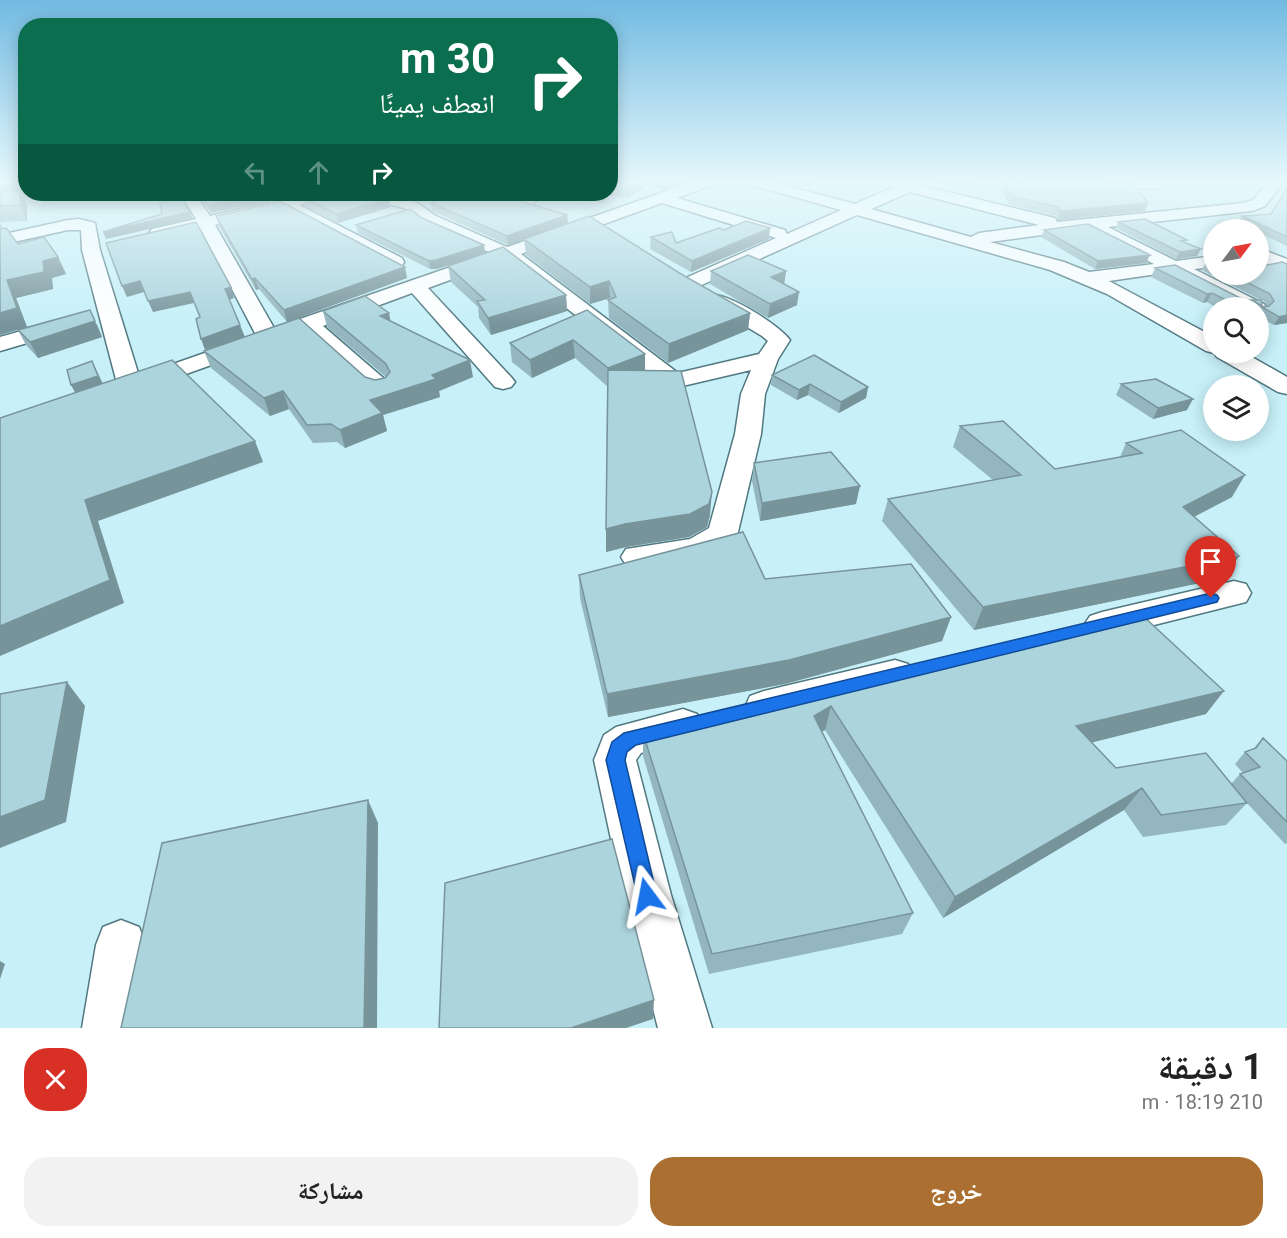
<!DOCTYPE html>
<html lang="ar">
<head>
<meta charset="utf-8">
<style>
  body { margin:0; font-family:Roboto,"Noto Naskh Arabic",sans-serif; background:#f2f2f2; color:#222; direction:rtl; height:100vh; display:flex; flex-direction:column; font-size:22px; white-space:nowrap }
  * { box-sizing:border-box; margin:0 }
  p { font-size:20px; color:#767676 }
  .icon { flex:none; width:33px; height:33px; fill:none; stroke:currentColor; stroke-width:2; stroke-linecap:round; stroke-linejoin:round }
  .map { position:relative; height:1028px; overflow:hidden; direction:ltr }
  .drawer { display:flex; flex-direction:column; background:#fff; flex:1 }
  .drawer>* { flex:none }
  .guide { position:absolute; left:18px; top:18px; width:600px; height:183px; border-radius:24px; box-shadow:0 3px 15px #0003; direction:rtl; background:#0b6e4f; color:#fff; overflow:hidden }
  .needle { width:39px; rotate:58deg }
  .buttons { position:absolute; left:1203px; top:219px; display:grid; gap:12px }
  .buttons a { display:grid; place-items:center; width:66px; height:66px; border-radius:50%; background:#fff; box-shadow:0 3px 15px #0003; font-size:30px }
  .pin { position:absolute; display:grid; place-items:center; width:51px; height:51px; color:#fff; margin:-62px -26px; border-radius:50% 50% 50% 0; rotate:-45deg; box-shadow:0 0 6px #0007 }
  .pin .icon { rotate:45deg }
  .me { position:absolute; width:66px; margin:-33px; rotate:347deg; stroke-linejoin:round; filter:drop-shadow(0 0 4px #0008) }
  .turn { display:flex; align-items:center; gap:21px; height:126px; padding:0 24px; font-size:27px }
  .turn .icon { width:78px; height:78px; stroke-width:2.5 }
  .turn b { display:block; font-size:42px; line-height:51px }
  .lanes { display:flex; align-items:center; height:57px; padding:0 24px; background:#0003; justify-content:center; gap:30px; direction:ltr }
  .lanes .off { opacity:.35 }
  .round { display:grid; place-items:center; flex:none; width:63px; height:63px; border-radius:24px; background:#f2f2f2 }
  .summary { display:flex; align-items:center; justify-content:space-between; height:102px; padding:0 24px }
  h1 { font-size:36px; font-weight:700; line-height:45px }
  .primary-button { display:flex; gap:12px; margin-top:auto; padding:12px 24px }
  .primary-button a { flex:1; height:69px; border-radius:24px; background:#ab7031; color:#fff; font-size:24px; font-weight:700; line-height:69px; text-align:center }
  .primary-button a+a { background:#f2f2f2; color:#222 }
  .map>svg:first-child { display:block }
  .lines { fill:none; stroke-linecap:round; stroke-linejoin:round }
  .minor-casing { stroke:#527880; stroke-width:3 }
  .minor { fill:#fff; fill-rule:evenodd }
  .wall { fill:#94b6be }
  .shaded-wall { fill:#78949b }
  .building { fill:#acd4dd; stroke:#78949b; stroke-width:1.5 }
  .route { fill:#1a73e8; stroke:#114b97; stroke-width:1.5 }
</style>
</head>
<body>
<div class="map">
<svg width="1287" height="1028" viewBox="0 0 1287 1028">
  <rect width="100%" height="100%" fill="#c7f0f8"/>
  <g class="lines">
    <g class="minor-casing">
      <path id="minor" d="M695,181H716L714,184L677,198L785,230L787,234L841,210L748,184L746,181H769L855,204L894,187L891,184L893,181H928L923,186L1055,218L1057,222L1243,203L1253,200L1268,183H1278L1281,186L1265,206L1252,211L1108,227L1176,261L1214,256V267L1194,269L1264,304L1267,308L1264,312L1258,314V308H1240L1171,272L1109,281L1214,337V352H1243L1287,377V394L1278,392L1217,357L1214,353L1206,351L1107,294L1050,270L857,215L695,288H681L678,284L681,280L776,238L662,203L521,254L678,373L759,354L768,341L762,336L707,303L704,299L707,295C725,290 779,325 790,340L778,359L765,394L761,434L738,532C735,537 732,543 727,547C707,562 649,571 626,565L621,557L626,549L690,539L709,528L735,434L741,394L751,370L674,388L666,386L505,260L428,288L511,377L515,382L511,387L503,389L495,387L412,293L323,326L389,383L392,388L389,393L380,395L371,393L304,332L130,394L121,392L118,387L82,250L81,230H68L0,245V235L68,220L79,219L95,223L100,250L139,376L256,335L200,228L158,238L152,237L149,233L152,229L196,219L181,194H195L210,216L270,202L268,199L270,196L276,194L286,198L307,194H332L330,197L299,205L402,258L404,262L402,266H388L282,209L215,225L274,328L491,253L424,224L404,208L383,203L344,199L339,197L337,194H385L416,202L436,216L507,247ZM910,192L1039,225L979,233L971,237L871,209ZM1086,229L1154,264L1089,272L1064,262L990,242Z
        M1027,181H1161L1164,185L1157,189L1034,185Z
        M528,194H547L530,205H518L516,202Z
        M1258,248L1287,259V272L1258,260Z
        M60,320L68,321L71,326L68,331L0,351V337Z
        M1234,581L1246,584L1251,593L1246,602L1102,638L1090,634L1084,625L1090,616L1102,612Z
        M895,660L908,664L914,675L908,686L764,723L750,718L745,707L750,696L764,691Z
        M683,709L697,714L703,726L697,738L641,753L636,760L671,895L712,1028H658L623,895L594,760L604,735L616,727Z
        M121,920L139,927L146,945L136,1028H82L96,945L103,927Z"/>
    </g>
    <use href="#minor" class="minor"/>
  </g>
  <path class="wall" d="M0,181H18L24,193L26,198L24,199L27,206V221L0,222L3,228L18,244L58,257L66,274L52,278L53,289L16,298L27,327L0,335Z
    M610,181H679L678,185L664,190L649,185L627,198L607,195L603,203L574,198L573,194H610Z
    M783,181H822L801,187L784,183Z
    M930,181H979L962,189Z
    M998,181H1084L1145,211L1058,220L1056,216L1008,204Z
    M1287,188V246L1258,232V230H1252L1239,223L1242,216L1271,214Z
    M200,194H271L268,195L266,201L211,213L203,202Z
    M303,197L391,207L338,223L305,206Z
    M431,203L567,215L568,223L508,245L432,211Z
    M216,216L407,278L287,322L259,289L256,290L219,226Z
    M422,218L484,245L485,253L437,269H430L358,233L356,225Z
    M1118,222L1186,243L1197,256L1176,259L1116,228Z
    M724,230L769,239L691,272L650,249L651,237L676,243Z
    M1044,230L1146,263L1095,269L1041,237Z
    M524,239L681,274L750,313L748,330L668,363L609,318L608,300L611,299L610,298L590,304L526,255Z
    M1206,262H1214V274H1258L1287,323L1274,325L1258,317V313L1262,307L1267,306L1265,302L1202,270Z
    M448,266L566,295L567,311L491,335L479,318L478,307L451,282Z
    M1155,268L1244,300H1261L1262,306L1258,312V308H1217L1207,302L1203,303L1151,277Z
    M711,271H786L784,284L797,305L768,318L710,284Z
    M587,310L645,370L710,515L707,527L689,537L626,547L606,552V529L607,386L575,358L532,378L512,362L510,343Z
    M323,311L391,321L473,377L439,391L440,397L383,415L387,431L345,448L337,442L313,443L289,409L270,416L211,368L204,351L365,377L375,380L386,377L327,327Z
    M97,324L102,337L38,358L26,345L18,330Z
    M772,375L868,387L866,398L839,413L808,395L797,400L771,385Z
    M1121,384L1187,410L1153,419L1116,395Z
    M960,426L1055,469L1120,457L1126,443L1232,497L1194,517L1239,556L1224,578L974,630L882,521L888,499L993,480L953,447Z
    M754,463L856,504L760,521L752,481Z
    M579,575L765,579L951,617L942,641L785,684L608,717L580,598Z
    M1001,649L1206,714L1092,742L1116,768L1231,784L1240,774L1243,773L1235,764L1245,752L1253,749L1263,738L1287,761V843L1285,844L1247,803L1226,825L1143,837L1124,810L943,918L825,730L821,732L913,913L902,934L709,974L643,756V733L806,701Z"/>
  <path class="shaded-wall" d="M18,181L24,193L26,198L24,199L27,206V221L20,205L0,198V190Z
    M643,181H649V185L627,198L626,191Z
    M668,181H679L678,185L664,190V182Z
    M802,181H822L801,187Z
    M964,181H979L962,189Z
    M257,194H271L268,195L266,201L211,213L208,205Z
    M287,194H299L287,196Z
    M604,194H607V195L603,203V195Z
    M389,199L391,207L338,223L336,214Z
    M1148,203L1145,211L1058,220L1061,211Z
    M190,212L193,219L106,239L103,232Z
    M567,215L568,223L508,245L507,236Z
    M770,228L769,239L691,272L692,261Z
    M484,245L485,253L437,269H430L429,261Z
    M1201,249L1197,256L1176,259L1180,252Z
    M1150,255L1146,263L1095,269L1098,261Z
    M58,257L66,274L52,278L53,289L16,298L27,327L0,335V313L7,280L43,261Z
    M405,267L407,278L287,322L284,310Z
    M786,271L784,284L771,277Z
    M255,278L259,289L256,290L252,279Z
    M140,281L144,292L127,297L122,286Z
    M609,281L610,298L590,304V287Z
    M231,287L234,298L229,300L225,289Z
    M190,292L194,303L153,312L148,301Z
    M799,292L797,305L768,318L770,304Z
    M1212,293L1207,302L1203,303L1207,294Z
    M566,295L567,311L491,335L488,318Z
    M1252,300L1248,308H1229L1232,303Z
    M90,310L102,337L38,358L30,342Z
    M389,313L392,329L380,316Z
    M750,313L748,330L668,363L669,344Z
    M1287,315V323L1274,325L1279,317Z
    M240,325L245,337L205,350L201,339Z
    M573,340L575,358L532,378L530,360Z
    M645,354V372L608,387V368Z
    M470,360L473,377L439,391L440,397L383,415L387,431L345,448L340,430L370,400Z
    M92,361L104,386L77,396L71,385Z
    M810,384L808,395L797,400L799,390Z
    M868,387L866,398L839,413L841,402Z
    M283,391L289,409L270,416L264,398Z
    M1193,399L1187,410L1153,419L1158,408Z
    M255,441L263,462L98,521L124,603L0,656V626L85,500Z
    M1245,475L1232,497L1170,529L1183,507Z
    M860,486L856,504L760,521L762,503Z
    M712,492L710,515L707,527L689,537L626,547L606,552V529Z
    M1239,556L1224,578L974,630L983,607Z
    M951,617L942,641L785,684L608,717L607,694Z
    M67,682L85,706L66,822L0,848V817Z
    M1224,691L1206,714L1062,750L1076,726Z
    M831,706L825,730L808,739L814,716Z
    M1142,788L1124,810L943,918L955,897Z
    M368,800L378,823L377,1028H364Z
    M0,961L5,964L0,979Z
    M654,1000L653,1019L626,1028H571Z"/>
  <path class="building" d="M0,181H18V183L0,190Z
    M610,181H643L626,191L610,188Z
    M1004,181H1084L1132,182L1148,203L1061,211L1058,207L1011,196Z
    M1287,188V237L1242,216L1271,214Z
    M0,191H20V205L0,206Z
    M200,194H257L208,205Z
    M317,194H349L389,199L336,214L303,197Z
    M459,194H497L567,215L507,236L431,203Z
    M182,199L190,212L103,232L162,214L160,203Z
    M280,201L405,267L284,310L255,278L252,279L216,216Z
    M410,209L422,218L484,245L436,260L429,261L356,225Z
    M589,216L681,274L750,313L669,344L608,300L616,297L609,281L590,287L524,239Z
    M1145,219L1187,240L1181,241L1201,249L1180,252L1118,222Z
    M746,221L770,228L692,261L651,237L672,232L676,243L719,228L724,230Z
    M196,222L231,287L225,289L240,325L201,339L196,319L200,317L190,292L148,301L140,281L122,286L106,243Z
    M1088,224L1150,255L1098,261L1044,230Z
    M6,228L18,244L44,237L58,257L43,261L44,272L7,280L17,308L0,313V229Z
    M503,247L566,295L488,318L477,301L485,300L448,266Z
    M748,255L786,271L771,277L799,292L770,304L711,271Z
    M1206,262H1214V266Z
    M1282,262L1287,264V315L1279,317L1262,307L1269,306L1274,301L1270,294L1231,274H1258V267Z
    M1175,265L1244,300H1261L1262,306L1252,300L1232,303L1212,293L1207,294L1155,268Z
    M365,296L389,313L380,316L470,360L432,375L436,379L370,400L382,413L340,430L331,424L307,425L283,391L264,398L204,351L299,318L365,377L375,380L385,378L390,372L386,364L323,311Z
    M90,310L95,321L30,342L18,330Z
    M587,310L645,354L608,368L573,340L530,360L510,343Z
    M814,355L868,387L841,402L810,384L799,390L772,375Z
    M172,360L255,441L85,500L110,580L0,626V418Z
    M92,361L98,376L71,385L67,370Z
    M608,370L681,371L712,492L709,504L690,514L625,524L606,529Z
    M1156,379L1193,399L1158,408L1121,384Z
    M1003,421L1055,469L1142,453L1126,443L1181,430L1245,475L1183,507L1239,556L983,607L888,499L1021,475L960,426Z
    M831,452L860,486L762,503L754,463Z
    M743,532L765,579L911,564L951,617L789,660L607,694L579,575Z
    M1142,615L1224,691L1076,726L1116,768L1206,753L1247,803L1161,815L1142,788L955,897L831,706L814,716L913,913L712,954L643,733L802,694L806,701L906,668L998,646L1001,649Z
    M67,682L45,800L0,817V694Z
    M1263,738L1287,761V822L1240,774L1260,767L1245,752L1256,748Z
    M368,800L364,1028H121L162,843Z
    M612,839L654,1000L571,1028H439L445,883Z"/>
  <linearGradient id="sky" x2="0" y2="1"><stop stop-color="#71bae1"/><stop offset="0.56" stop-color="#e6f8fc"/><stop offset="1" stop-color="#e6f8fc" stop-opacity="0"/></linearGradient>
  <rect width="1287" height="325" fill="url(#sky)"/>
  <path class="route" d="M1211,593L1217,595L1219,598L1217,602L636,745L627,752L625,760L657,896L654,903L647,906L639,903L606,760L612,742L624,733Z"/>
</svg>
<div class="buttons">
<a><svg class="needle" viewBox="-14 -14 28 28"><path d="M0-13l5 13h-10z" fill="#e53935"/><path d="M0 13l5-13h-10z" fill="#767676"/></svg></a>
<a><svg class="icon" aria-label="search" viewBox="0 0 24 24"><circle cx="10" cy="10" r="6"/><path d="M15 15l6 6"/></svg></a>
<a><svg class="icon" aria-label="layers" viewBox="0 0 24 24"><path d="M12 4l9 5-9 5-9-5zM3 14l9 5 9-5"/></svg></a>
</div>
<div class="pin" style="left:1211px;top:598px;background:#d93025"><svg class="icon" aria-label="arrive" viewBox="0 0 24 24"><path d="M6 21V4h12l-3 4 3 4H6"/></svg></div>
<svg class="me" style="left:647px;top:896px" viewBox="-20 -20 40 40"><path d="M0-17L14 15 0 8-14 15z" fill="#1a73e8" stroke="#fff" stroke-width="4"/></svg>
<div class="guide">
<div class="turn"><svg class="icon" aria-label="right" viewBox="0 0 24 24"><path d="M7 20v-9h11M14 6l5 5-5 5"/></svg><div><b>30 m</b>انعطف يمينًا</div></div>
<div class="lanes"><svg class="icon off" aria-label="left" viewBox="0 0 24 24"><path d="M17 20v-9H6M10 6l-5 5 5 5"/></svg><svg class="icon off" aria-label="ahead" viewBox="0 0 24 24"><path d="M12 20V5M6 11l6-6 6 6"/></svg><svg class="icon" aria-label="right" viewBox="0 0 24 24"><path d="M7 20v-9h11M14 6l5 5-5 5"/></svg></div>
</div>
</div>
<section class="drawer">
<div class="summary"><div><h1>1 دقيقة</h1><p>210 m · 18:19</p></div><a class="round" style="background:#d93025;color:#fff"><svg class="icon" aria-label="close" viewBox="0 0 24 24"><path d="M6 6l12 12M18 6L6 18"/></svg></a></div>
<div class="primary-button"><a>خروج</a><a>مشاركة</a></div>
</section>
</body>
</html>
